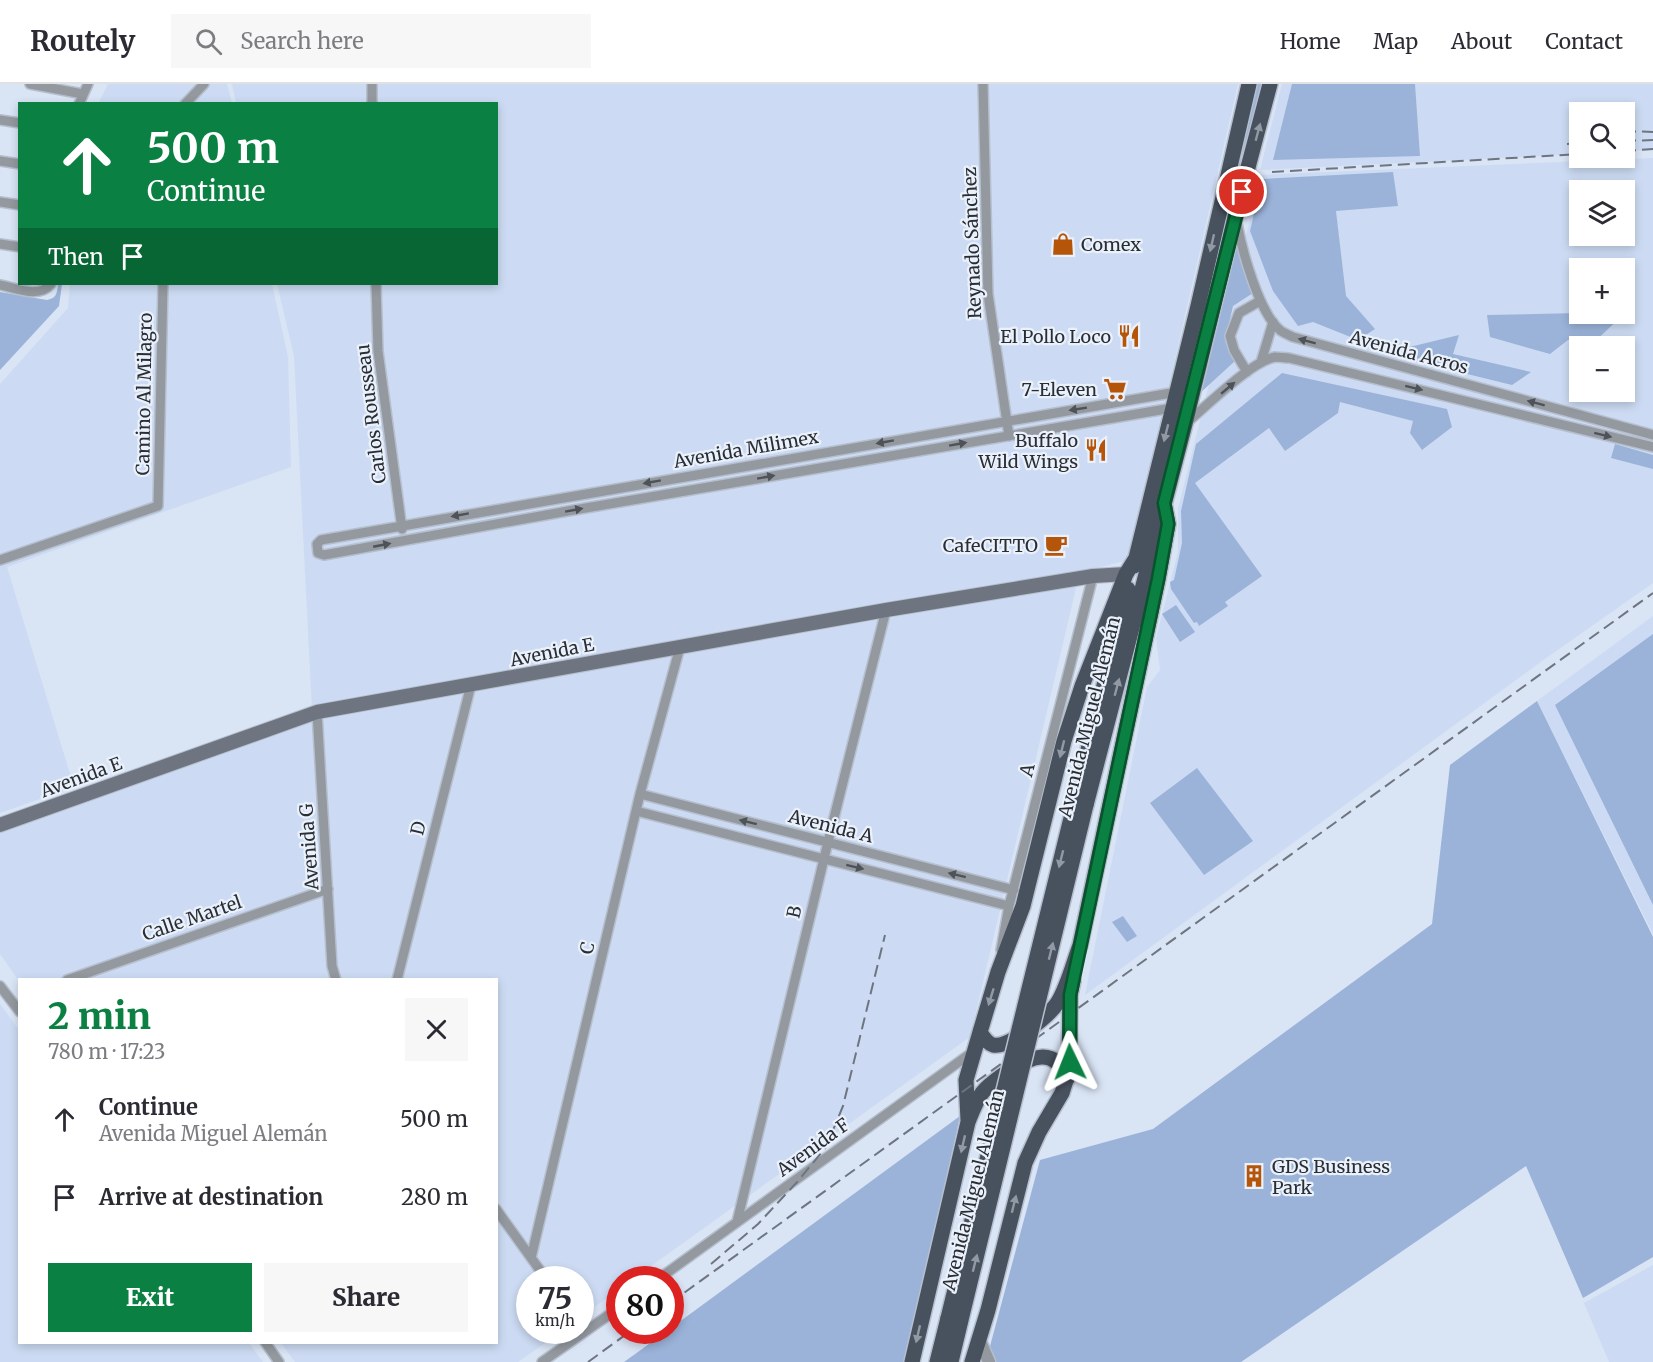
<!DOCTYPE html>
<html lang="en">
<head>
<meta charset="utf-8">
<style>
  body { margin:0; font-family:Merriweather,serif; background:#f7f7f7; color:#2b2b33; height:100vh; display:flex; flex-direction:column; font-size:22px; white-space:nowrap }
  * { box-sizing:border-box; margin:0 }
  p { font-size:20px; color:#7c7c81 }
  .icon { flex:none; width:33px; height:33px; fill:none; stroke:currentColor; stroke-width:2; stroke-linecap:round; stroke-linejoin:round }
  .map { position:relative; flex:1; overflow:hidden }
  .details { position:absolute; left:18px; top:894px; width:480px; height:366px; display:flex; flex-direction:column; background:#fff; border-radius:0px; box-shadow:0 3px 9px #0003 }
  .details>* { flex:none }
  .banner { position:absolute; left:18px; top:18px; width:480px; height:183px; border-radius:0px; box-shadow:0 3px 9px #0003; background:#0b8043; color:#fff; overflow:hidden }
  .tools { position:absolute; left:1569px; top:18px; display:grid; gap:12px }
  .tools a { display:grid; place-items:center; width:66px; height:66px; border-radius:0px; background:#fff; box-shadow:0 3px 9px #0003; font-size:30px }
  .speed { position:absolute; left:516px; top:1182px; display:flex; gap:12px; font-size:30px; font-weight:700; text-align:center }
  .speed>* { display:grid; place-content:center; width:78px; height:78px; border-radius:50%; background:#fff; box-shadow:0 3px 9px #0003; line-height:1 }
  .speed small { font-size:15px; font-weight:400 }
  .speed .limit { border:9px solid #d22; background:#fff; color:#111 }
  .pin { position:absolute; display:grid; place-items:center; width:51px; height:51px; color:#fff; margin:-26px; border:3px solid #fff; border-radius:50%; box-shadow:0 2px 6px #0007 }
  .me { position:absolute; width:66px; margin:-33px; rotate:358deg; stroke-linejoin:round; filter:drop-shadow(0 0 4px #0008) }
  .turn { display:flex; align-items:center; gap:21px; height:126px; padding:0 30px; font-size:27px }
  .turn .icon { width:78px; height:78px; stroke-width:2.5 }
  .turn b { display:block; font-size:42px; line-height:51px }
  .then { display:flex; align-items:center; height:57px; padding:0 30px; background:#0003; gap:12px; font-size:22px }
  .round { display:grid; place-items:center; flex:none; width:63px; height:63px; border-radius:0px; background:#f7f7f7 }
  .head { display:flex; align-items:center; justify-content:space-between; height:102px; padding:0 30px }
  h1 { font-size:36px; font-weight:800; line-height:45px; color:#0b8043 }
  .button { display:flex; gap:12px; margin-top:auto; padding:12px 30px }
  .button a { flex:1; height:69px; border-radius:0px; background:#0b8043; color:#fff; font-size:24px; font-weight:800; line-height:69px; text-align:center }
  .button a+a { background:#f7f7f7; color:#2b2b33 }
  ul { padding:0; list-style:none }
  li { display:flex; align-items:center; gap:18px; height:78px; padding:0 30px }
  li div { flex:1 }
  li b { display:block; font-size:22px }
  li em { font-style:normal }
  header { display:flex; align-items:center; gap:36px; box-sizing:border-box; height:84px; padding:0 30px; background:#fff; border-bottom:2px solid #e1e1e2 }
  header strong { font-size:28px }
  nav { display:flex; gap:33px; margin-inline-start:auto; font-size:21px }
  .search { width:420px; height:54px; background:#f7f7f7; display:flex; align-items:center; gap:15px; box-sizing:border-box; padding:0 21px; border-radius:0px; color:#7c7c81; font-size:22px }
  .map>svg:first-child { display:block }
  .built { fill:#ccdbf3; fill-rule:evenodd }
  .green { fill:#9bb3d9 }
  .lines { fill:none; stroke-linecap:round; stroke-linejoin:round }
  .minor-casing { stroke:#b6bfce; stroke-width:12 }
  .tertiary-casing { stroke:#b6bfce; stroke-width:15 }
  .secondary-casing { stroke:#b6bfce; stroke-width:16 }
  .trunk-casing { stroke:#b6bfce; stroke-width:18 }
  .minor { stroke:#9499a0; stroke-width:9 }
  .tertiary { stroke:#9499a0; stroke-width:12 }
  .secondary { stroke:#6e7580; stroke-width:14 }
  .trunk { stroke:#48515e; stroke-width:15 }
  .rail { stroke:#6e7580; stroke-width:2; stroke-dasharray:12 6; stroke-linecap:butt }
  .trunk-bridge-casing { stroke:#b6bfce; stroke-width:18; stroke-linecap:butt }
  .trunk-bridge { stroke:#48515e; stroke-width:15 }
  .oneway { fill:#9199a5 }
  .oneway2 { fill:#4e535a }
  .route-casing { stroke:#07532c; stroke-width:15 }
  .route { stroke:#0b8043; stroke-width:10 }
  .labels { text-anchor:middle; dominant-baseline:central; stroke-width:4.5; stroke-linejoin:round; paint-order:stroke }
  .street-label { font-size:18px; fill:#292d34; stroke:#eaf1fb }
  .poi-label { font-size:18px; fill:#292d34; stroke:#eaf1fb; text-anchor:end }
</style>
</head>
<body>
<header>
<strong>Routely</strong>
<div class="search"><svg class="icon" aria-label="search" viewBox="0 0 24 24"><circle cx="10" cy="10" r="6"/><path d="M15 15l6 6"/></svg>Search here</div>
<nav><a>Home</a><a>Map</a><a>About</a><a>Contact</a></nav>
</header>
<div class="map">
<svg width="1653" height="1278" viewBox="0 0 1653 1278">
  <rect width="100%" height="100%" fill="#d9e4f5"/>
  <path class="built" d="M108,0H227L232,19L98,20Z
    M232,0H1238L1129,476L1097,484L312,626L294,272L277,200H496V20L236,19Z
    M1282,0H1653V66L1625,67L1624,28H1580L1579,70L1260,86Z
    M1653,74V499L1542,577L1085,911L1147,603L1160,586L1156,554L1178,468V425L1261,91ZM1580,106H1624V152H1580ZM1580,184H1624V230H1580ZM1580,262H1624V308H1580Z
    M70,200H272L288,273L291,383L7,483L74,703L0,729V300L68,224Z
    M1077,500L970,953L633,1195L620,1196L619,1205L581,1233L580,1196H530V1246L562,1247L518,1278H295L281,1259L496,1258V896H20L19,897L0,870V748L333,631Z
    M1653,532V850L1537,617Z
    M0,920L19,946L20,1258L249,1259L263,1278H0Z
    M1653,1181V1278H1609L1584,1219Z"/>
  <path class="green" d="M1254,0H1266L1230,120Z
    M1292,0H1415L1420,72L1273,76Z
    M1393,88L1398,122L1336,127L1346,212L1375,245L1358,256L1313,238L1298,242L1273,207L1250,147L1262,95Z
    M1236,157L1253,209L1233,222L1225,257L1235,277L1199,310Z
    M58,200H62L59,222L0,286V208L47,216C57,214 57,209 58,200Z
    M1579,229L1624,230L1590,262H1580L1579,258L1568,256L1550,270L1490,253L1487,231Z
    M1459,251L1453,270L1531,288L1512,301L1398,273L1397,266Z
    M1282,289L1447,325L1452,343L1422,366L1410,349L1413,337L1340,318L1338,329L1285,367L1269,344L1195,399L1262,492L1225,518L1228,522L1199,542L1197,538L1194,539L1171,505L1170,498L1174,496L1182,459L1181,427L1196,360Z
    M1615,360L1653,371V385L1611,374Z
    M1176,521L1195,548L1180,558L1162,530Z
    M1653,550V821L1555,621Z
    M1537,617L1653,853V1173L1583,1214L1526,1082L1241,1278H995L989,1266L1040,1076L1153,1045L1432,840L1450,681Z
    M1197,684L1253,757L1204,791L1150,719Z
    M1123,832L1137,852L1127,858L1112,838Z
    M960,1032L908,1278H624L667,1247L670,1246L671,1244Z"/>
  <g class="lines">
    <g class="minor-casing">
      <path id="minor" d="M30,0L83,10
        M372,0V20
        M983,0L988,210L1009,352
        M79,20L88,0
        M185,20L204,0
        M0,36L20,39
        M0,77L20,80
        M0,118L20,121
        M1237,139C1242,166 1259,230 1281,247C1284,249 1289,251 1293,253L1653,351
        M0,160L20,163
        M376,200L378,267L402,445
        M0,201C16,204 39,215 51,200
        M1261,278L1273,238
        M1247,288L1234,266L1230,252L1239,229L1260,217
        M1172,324L568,427L324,471L318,469L317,460L321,456L1177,308
        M1185,340C1206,323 1250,278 1275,273C1279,273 1285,274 1289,274L1653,363
        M0,476L158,422L163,200
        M317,628L332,882L336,896
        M640,710L1014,806
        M636,727L1009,822
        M1001,866L1009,822L1093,492
        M67,896L328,805
        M397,896L471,601
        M0,902L20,928
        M496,1125L547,1196
        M737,1138L828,758L886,526
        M531,1174L640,710L680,563
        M657,1196L974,967
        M265,1258L279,1278
        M542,1278L620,1223"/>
    </g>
    <g class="tertiary-casing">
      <path id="tertiary" d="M979,1255L989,1278"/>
    </g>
    <g class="secondary-casing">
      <path id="secondary" d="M0,741L317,628L886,526L1093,492L1126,490"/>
    </g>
    <g class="trunk-casing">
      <path id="trunk" d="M1136,474L1126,490L1082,602L1064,657L1023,822L998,888L980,948C983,953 987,959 993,961C1009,965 1050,931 1058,918C1068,901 1073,880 1080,861L1158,495L1168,440L1164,419
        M1134,482L1198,222L1249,0
        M1075,718L1128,505
        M1086,721L1185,340L1236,129L1270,0
        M968,1036L966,996L980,948
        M912,1278L968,1038C972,1028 976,1017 982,1009C989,1000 999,994 1007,988C1030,973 1055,961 1067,995
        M937,1278L948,1234
        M951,1278L961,1236
        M972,1278L988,1226L1025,1079L1039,1048L1062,1009L1069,987L1070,911L1073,897"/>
    </g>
    <use href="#minor" class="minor"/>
    <use href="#tertiary" class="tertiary"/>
    <use href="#secondary" class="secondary"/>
    <use href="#trunk" class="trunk"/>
    <path class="rail" d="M1624,47L1653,48
      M1624,57L1653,56
      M1567,60L1580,59
      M1624,67L1653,65
      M1570,76L1615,74
      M1272,88L1580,70
      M711,1180L758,1140L798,1097L826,1063L843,1022L885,851
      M670,1219L1653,509
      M588,1278L632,1246"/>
    <g class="trunk-bridge-casing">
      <path id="trunk-bridge" d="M948,1234L1075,718
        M961,1236L1086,721"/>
    </g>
    <use href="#trunk-bridge" class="trunk-bridge"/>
  </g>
  <defs><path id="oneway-solid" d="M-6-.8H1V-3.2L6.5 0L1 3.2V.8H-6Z" transform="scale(1.5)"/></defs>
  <g class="oneway">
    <use href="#oneway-solid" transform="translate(1258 48) rotate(-75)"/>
    <use href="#oneway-solid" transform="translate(1212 159) rotate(103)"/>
    <use href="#oneway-solid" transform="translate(1166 349) rotate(104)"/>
    <use href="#oneway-solid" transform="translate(1117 603) rotate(-75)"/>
    <use href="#oneway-solid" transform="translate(1062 665) rotate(104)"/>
    <use href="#oneway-solid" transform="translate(1061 775) rotate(104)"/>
    <use href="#oneway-solid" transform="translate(1051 867) rotate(-76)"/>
    <use href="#oneway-solid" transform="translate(991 913) rotate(107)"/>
    <use href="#oneway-solid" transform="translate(963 1060) rotate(103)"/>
    <use href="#oneway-solid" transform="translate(1014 1120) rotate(-76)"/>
    <use href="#oneway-solid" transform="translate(975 1179) rotate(-76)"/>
    <use href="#oneway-solid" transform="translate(918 1250) rotate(103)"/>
  </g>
  <g class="oneway2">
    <use href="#oneway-solid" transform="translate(1307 257) rotate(-165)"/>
    <use href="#oneway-solid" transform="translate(1228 304) rotate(-40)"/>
    <use href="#oneway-solid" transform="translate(1414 304) rotate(14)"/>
    <use href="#oneway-solid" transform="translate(1536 319) rotate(-165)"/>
    <use href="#oneway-solid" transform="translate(1078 325) rotate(171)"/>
    <use href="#oneway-solid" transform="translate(1603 351) rotate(14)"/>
    <use href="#oneway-solid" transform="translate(885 358) rotate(170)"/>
    <use href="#oneway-solid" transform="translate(958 360) rotate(-10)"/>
    <use href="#oneway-solid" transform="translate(766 393) rotate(-10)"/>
    <use href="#oneway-solid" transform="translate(652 398) rotate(170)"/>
    <use href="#oneway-solid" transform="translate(574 426) rotate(-10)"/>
    <use href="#oneway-solid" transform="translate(460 431) rotate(170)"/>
    <use href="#oneway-solid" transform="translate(382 461) rotate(-11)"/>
    <use href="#oneway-solid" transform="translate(748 738) rotate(-166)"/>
    <use href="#oneway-solid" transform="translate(855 783) rotate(14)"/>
    <use href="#oneway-solid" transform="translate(957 791) rotate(-166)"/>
  </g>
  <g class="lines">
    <g class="route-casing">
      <path id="route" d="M1070,978V911L1158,495L1168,440L1164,419L1242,108"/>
    </g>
    <use href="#route" class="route"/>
  </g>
  <defs>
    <g id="shop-bare" transform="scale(1.8)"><path d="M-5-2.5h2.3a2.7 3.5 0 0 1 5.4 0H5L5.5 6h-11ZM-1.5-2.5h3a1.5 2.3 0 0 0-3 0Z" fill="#b4550a" stroke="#eaf1fb" stroke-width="2.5" paint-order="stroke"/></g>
    <g id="restaurant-bare" transform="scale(1.8)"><path d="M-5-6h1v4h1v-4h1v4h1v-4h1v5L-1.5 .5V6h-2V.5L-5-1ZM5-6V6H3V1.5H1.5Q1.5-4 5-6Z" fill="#b4550a" stroke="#eaf1fb" stroke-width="2.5" paint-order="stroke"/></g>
    <g id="supermarket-bare" transform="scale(1.8)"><path d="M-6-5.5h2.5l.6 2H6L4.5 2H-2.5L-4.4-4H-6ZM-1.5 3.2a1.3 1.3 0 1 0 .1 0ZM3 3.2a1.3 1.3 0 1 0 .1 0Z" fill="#b4550a" stroke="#eaf1fb" stroke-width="2.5" paint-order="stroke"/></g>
    <g id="cafe-bare" transform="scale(1.8)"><path d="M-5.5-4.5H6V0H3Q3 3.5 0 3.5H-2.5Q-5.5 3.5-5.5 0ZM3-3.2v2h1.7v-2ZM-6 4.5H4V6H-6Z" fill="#b4550a" stroke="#eaf1fb" stroke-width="2.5" paint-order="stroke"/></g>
    <g id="building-bare" transform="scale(1.8)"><path d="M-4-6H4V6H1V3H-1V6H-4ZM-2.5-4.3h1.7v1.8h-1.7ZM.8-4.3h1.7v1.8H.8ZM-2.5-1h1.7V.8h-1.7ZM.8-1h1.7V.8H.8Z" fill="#b4550a" stroke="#eaf1fb" stroke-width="2.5" paint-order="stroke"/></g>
  </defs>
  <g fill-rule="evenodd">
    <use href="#shop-bare" x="1063" y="160"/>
    <use href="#restaurant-bare" x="1129" y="252"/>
    <use href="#supermarket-bare" x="1115" y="305"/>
    <use href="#restaurant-bare" x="1096" y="366"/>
    <use href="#cafe-bare" x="1056" y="461"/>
    <use href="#building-bare" x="1254" y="1092"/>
  </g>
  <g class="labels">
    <g class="street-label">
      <text transform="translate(972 159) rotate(-92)">Reynado Sánchez</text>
      <text transform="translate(1409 268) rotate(15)">Avenida Acros</text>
      <text transform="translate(144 310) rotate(-89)">Camino Al Milagro</text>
      <text transform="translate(371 330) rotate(-97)">Carlos Rousseau</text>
      <text transform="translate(746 365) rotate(-10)">Avenida Milimex</text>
      <text transform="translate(552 568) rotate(-11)">Avenida E</text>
      <text transform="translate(1089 633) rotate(-76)">Avenida Miguel Alemán</text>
      <text transform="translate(1027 686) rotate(-76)">A</text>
      <text transform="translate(81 693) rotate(-20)">Avenida E</text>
      <text transform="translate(831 742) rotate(14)">Avenida A</text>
      <text transform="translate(418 744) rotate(-76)">D</text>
      <text transform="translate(309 763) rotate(-94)">Avenida G</text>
      <text transform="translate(794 828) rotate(-77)">B</text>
      <text transform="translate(192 834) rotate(-19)">Calle Martel</text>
      <text transform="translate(587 864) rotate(-77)">C</text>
      <text transform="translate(813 1063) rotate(-36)">Avenida F</text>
      <text transform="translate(973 1106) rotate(-76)">Avenida Miguel Alemán</text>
    </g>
    <g class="poi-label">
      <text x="1081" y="160" text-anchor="start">Comex</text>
      <text x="1111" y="252">El Pollo Loco</text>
      <text x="1097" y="305">7-Eleven</text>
      <text x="1078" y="356">Buffalo<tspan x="1078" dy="21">Wild Wings</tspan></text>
      <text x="1038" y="461">CafeCITTO</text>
      <text x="1272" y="1082" text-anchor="start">GDS Business<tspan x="1272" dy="21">Park</tspan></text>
    </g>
  </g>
</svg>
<div class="tools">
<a><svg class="icon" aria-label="search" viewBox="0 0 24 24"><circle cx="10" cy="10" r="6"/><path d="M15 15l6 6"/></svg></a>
<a><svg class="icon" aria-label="layers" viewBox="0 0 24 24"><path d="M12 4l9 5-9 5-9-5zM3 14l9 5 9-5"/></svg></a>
<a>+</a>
<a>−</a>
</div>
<div class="speed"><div>75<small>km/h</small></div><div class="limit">80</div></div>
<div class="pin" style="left:1242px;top:108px;background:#d93025"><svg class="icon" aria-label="arrive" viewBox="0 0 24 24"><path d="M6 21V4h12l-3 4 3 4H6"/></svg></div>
<svg class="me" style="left:1070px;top:978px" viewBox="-20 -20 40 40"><path d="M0-17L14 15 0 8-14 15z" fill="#0b8043" stroke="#fff" stroke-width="4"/></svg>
<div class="banner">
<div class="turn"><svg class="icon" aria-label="ahead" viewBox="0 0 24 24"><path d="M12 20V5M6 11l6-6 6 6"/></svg><div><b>500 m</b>Continue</div></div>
<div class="then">Then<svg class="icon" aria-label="arrive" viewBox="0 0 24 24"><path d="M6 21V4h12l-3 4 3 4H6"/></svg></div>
</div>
<section class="details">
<div class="head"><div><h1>2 min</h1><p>780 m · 17:23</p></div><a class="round"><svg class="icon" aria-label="close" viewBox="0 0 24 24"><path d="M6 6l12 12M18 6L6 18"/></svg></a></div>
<ul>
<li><svg class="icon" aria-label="ahead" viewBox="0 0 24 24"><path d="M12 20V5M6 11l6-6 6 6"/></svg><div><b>Continue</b><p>Avenida Miguel Alemán</p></div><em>500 m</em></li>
<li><svg class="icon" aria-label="arrive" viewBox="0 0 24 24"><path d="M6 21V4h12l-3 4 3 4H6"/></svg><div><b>Arrive at destination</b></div><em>280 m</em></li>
</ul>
<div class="button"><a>Exit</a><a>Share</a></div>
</section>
</div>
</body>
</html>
